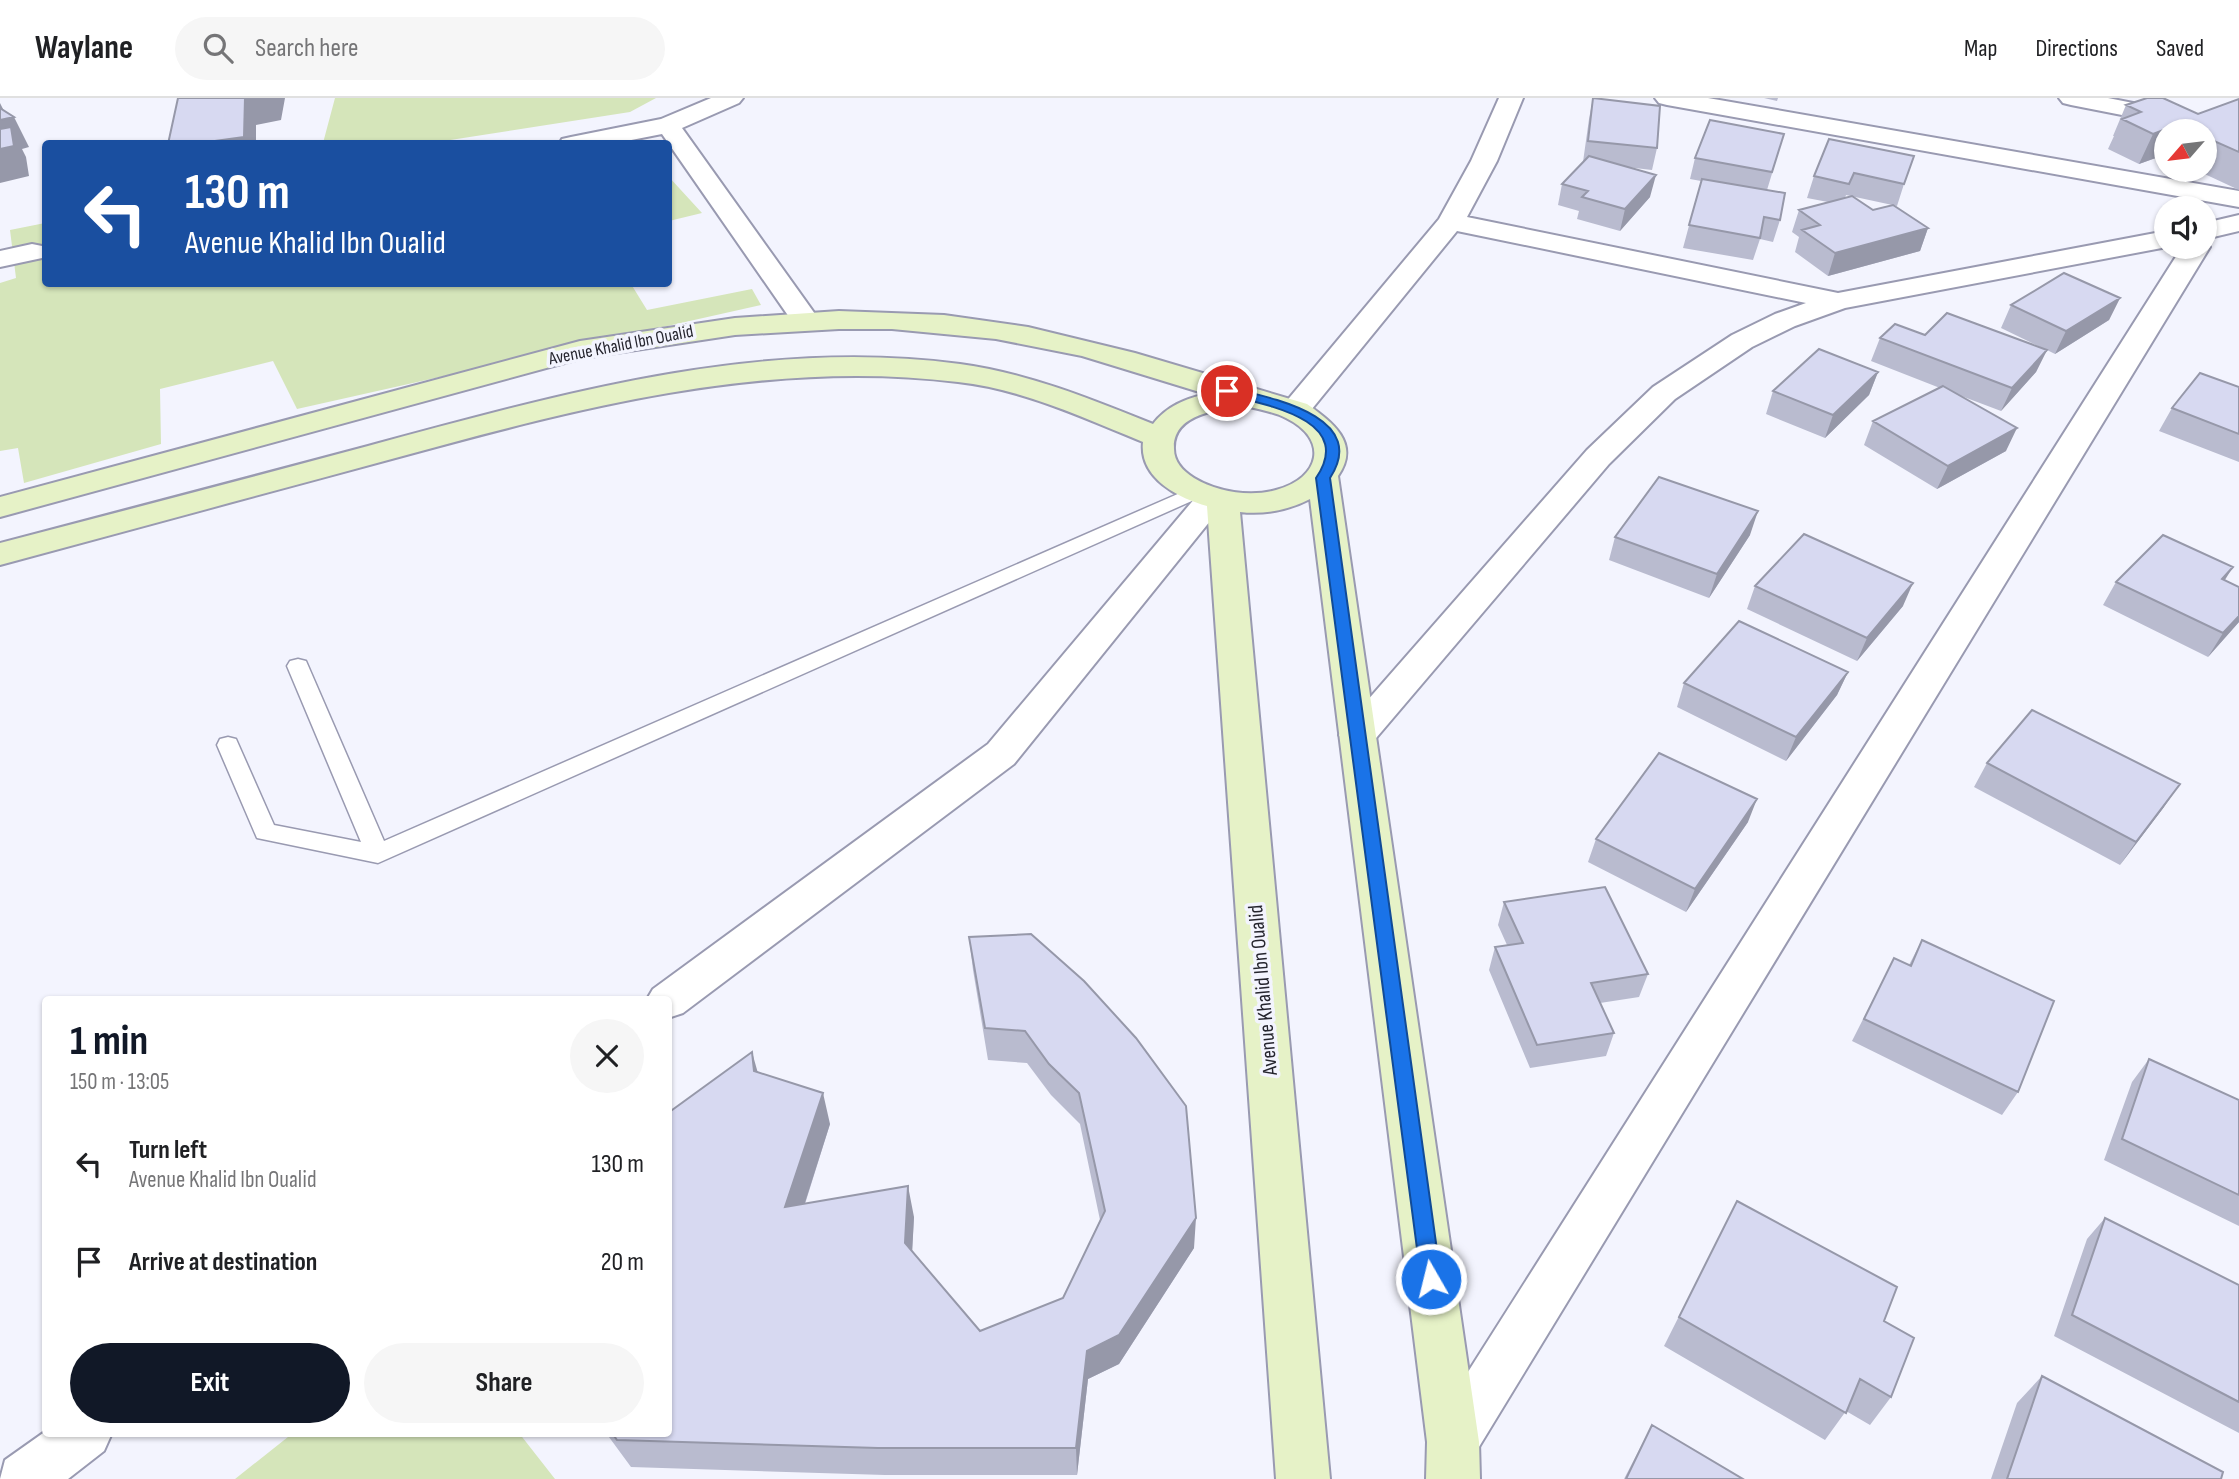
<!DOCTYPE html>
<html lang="en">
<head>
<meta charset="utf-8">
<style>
  body { margin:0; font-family:"Sofia Sans Condensed",sans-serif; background:#f6f6f6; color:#202124; height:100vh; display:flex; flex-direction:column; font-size:26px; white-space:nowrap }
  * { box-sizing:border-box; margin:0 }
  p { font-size:23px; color:#757577 }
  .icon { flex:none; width:38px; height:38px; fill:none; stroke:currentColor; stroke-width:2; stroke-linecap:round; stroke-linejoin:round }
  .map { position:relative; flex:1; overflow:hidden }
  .panel { position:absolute; left:42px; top:898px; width:630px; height:441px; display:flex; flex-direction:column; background:#fff; border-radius:7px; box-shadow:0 2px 5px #0004 }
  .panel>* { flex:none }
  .top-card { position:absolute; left:42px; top:42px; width:630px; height:147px; border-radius:7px; box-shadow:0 2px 5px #0004; background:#1a4fa0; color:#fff; overflow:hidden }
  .needle { width:46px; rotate:242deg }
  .controls { position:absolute; left:2154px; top:21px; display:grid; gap:14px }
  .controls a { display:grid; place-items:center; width:63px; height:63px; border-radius:50%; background:#fff; box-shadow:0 2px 5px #0004; font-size:35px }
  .pin { position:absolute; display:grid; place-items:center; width:60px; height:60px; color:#fff; margin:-30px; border:4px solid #fff; border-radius:50%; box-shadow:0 2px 7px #0007 }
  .me { position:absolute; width:77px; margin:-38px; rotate:352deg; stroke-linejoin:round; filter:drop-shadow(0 0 5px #0008) }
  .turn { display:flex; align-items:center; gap:24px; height:147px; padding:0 28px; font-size:32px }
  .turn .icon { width:91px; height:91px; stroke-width:2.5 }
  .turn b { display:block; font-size:49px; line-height:60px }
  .round { display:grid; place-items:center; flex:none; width:74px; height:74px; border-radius:37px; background:#f6f6f6 }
  .head { display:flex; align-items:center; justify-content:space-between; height:119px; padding:0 28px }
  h1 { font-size:42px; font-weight:700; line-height:52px; color:#111827 }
  .primary-button { display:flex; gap:14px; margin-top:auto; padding:14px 28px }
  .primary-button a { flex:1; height:80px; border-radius:42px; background:#111827; color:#fff; font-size:28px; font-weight:700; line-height:80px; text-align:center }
  .primary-button a+a { background:#f6f6f6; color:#202124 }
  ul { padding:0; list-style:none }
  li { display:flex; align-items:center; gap:21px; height:98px; padding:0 28px }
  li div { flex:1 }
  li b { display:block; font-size:26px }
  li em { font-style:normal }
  header { display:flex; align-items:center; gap:42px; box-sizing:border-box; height:98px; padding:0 35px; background:#fff; border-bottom:2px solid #e0e0e0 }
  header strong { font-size:33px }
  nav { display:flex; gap:38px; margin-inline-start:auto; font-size:24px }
  .search { width:490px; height:63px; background:#f6f6f6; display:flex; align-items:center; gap:18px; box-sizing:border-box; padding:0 24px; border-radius:38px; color:#757577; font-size:26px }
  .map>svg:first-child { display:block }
  .green { fill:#d5e5ba }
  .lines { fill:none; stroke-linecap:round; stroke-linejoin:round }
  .service-casing { stroke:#999ab1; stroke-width:3 }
  .minor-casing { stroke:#999ab1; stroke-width:4 }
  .secondary-casing { stroke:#999ab1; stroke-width:4 }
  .service { fill:#fff; fill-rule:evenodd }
  .minor { fill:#fff; fill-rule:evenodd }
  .secondary { fill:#e6f2c7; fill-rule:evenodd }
  .wall { fill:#b9bbcf }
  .shaded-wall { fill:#9698a9 }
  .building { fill:#d7d9f1; stroke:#9698a9; stroke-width:2 }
  .route { fill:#1a73e8; stroke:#114b97; stroke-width:2 }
  .labels { text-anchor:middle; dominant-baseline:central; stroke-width:7; stroke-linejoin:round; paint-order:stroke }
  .far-street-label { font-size:18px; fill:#25252e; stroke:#f3f4fe }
  .street-label { font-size:21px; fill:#25252e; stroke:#f3f4fe }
</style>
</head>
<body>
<header>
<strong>Waylane</strong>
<div class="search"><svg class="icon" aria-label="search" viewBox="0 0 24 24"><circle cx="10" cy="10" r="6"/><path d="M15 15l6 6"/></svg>Search here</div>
<nav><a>Map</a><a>Directions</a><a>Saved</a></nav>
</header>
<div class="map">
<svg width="2239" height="1381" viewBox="0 0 2239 1381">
  <rect width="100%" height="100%" fill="#f3f4fe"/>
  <path class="green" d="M335,0H656L630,14L431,45H323Z
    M669,79L702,115L669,123Z
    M45,125L46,186H631L647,212L752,191L761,207L297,311L273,263L160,291L161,346L24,385L18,350L0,353V185L16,180L10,132Z
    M293,1335H519L555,1381H235Z"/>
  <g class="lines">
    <g class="service-casing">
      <path id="service" d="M1196,388L1203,390L1206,394L1203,398L378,765L257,740L217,647L220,641L228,639L236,641L274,727L361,744L287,568L290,563L298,561L306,563L384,743Z"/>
    </g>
    <g class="minor-casing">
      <path id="minor" d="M711,0H743L739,5L682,30L820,223L816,229L806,232L796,229L662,36L611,46H559L562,41L571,39L661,21Z
        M1499,0H1523L1497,63L1467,119L1838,195L2166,133L2167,149L1845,210L1795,228L1752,249L1675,301L1609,366L1371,646L1358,650L1345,646L1339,637L1345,628L1587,352L1653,289L1732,237L1775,216L1806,205L1457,133L1307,317L1296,320L1285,317L1281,311L1285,305L1439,121L1471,63Z
        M1655,0H1708L2239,93V109L1667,7L1659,5Z
        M2059,0H2108L2239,26V40L2071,7L2063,5Z
        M2239,117V133L2205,141V125Z
        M2206,143L2210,149L1471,1362L1453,1370L1435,1362L1427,1344L1435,1326L2182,149H2205Z
        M32,146L42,148L46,154L42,160L0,169V153Z
        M1212,390L1223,393L1228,400L1223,407L1014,666L683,915L668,920V901H647L653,891L988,646L1201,393Z
        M46,1333V1335H112L104,1353L68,1381H0L5,1362Z"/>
    </g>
    <g class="secondary-casing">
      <path id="secondary" d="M839,213L944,217L1028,229L1135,255L1307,306C1332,324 1361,345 1338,378L1479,1344L1480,1381H1426L1427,1344L1310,401C1289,412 1263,417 1240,414L1330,1381H1276L1207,408C1178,400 1139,380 1143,344C1084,320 1022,291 958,284C763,260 575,311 388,362C259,397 130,432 0,467V445C123,413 246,381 368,348C561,296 759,239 960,266C1027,275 1091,301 1153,326C1167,308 1185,301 1206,296L1082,258L996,241L892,231H839L735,237L583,260L0,419V399L580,243L735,220ZM1250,309C1261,312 1275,314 1286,320C1329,341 1321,380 1276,392C1250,399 1217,394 1194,380C1183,373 1174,364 1174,351C1172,314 1224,310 1250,309Z"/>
    </g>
    <use href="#service" class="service"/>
    <use href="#minor" class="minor"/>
    <use href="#secondary" class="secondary"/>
  </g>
  <path class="wall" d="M1593,0L1657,50L1652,72L1626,69L1650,99L1620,133L1577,121L1579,113L1558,107L1562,86L1583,64L1589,21Z
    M1764,0H1778L1777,3Z
    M2239,1V92L2196,72H2205V33H2166V58L2164,57L2139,66L2108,51L2114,38H2113L2126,7L2198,16Z
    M1784,36L1767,92L1780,122L1773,144L1760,141L1753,162L1683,150L1701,83L1690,81L1695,60Z
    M1829,41L1904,86L1897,108L1846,97L1845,100L1873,112L1928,130L1920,153L1828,178L1795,154L1799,139L1792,134L1799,112L1828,104L1807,100L1814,78Z
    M2120,200L2109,222L2055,256L2047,252L2036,274L2001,313L1956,296L2006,353L1937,391L1864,347L1873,323L1940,290L1871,263L1880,240L1925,237L2044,251L2001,230L2011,207Z
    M1878,274L1869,297L1825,340L1766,316L1773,293Z
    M2239,289V364L2159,333L2172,310Z
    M1750,437L1709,500L1609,462L1615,439Z
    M2225,483L2239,489V524L2208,559L2103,507L2116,484Z
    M1755,488L1903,508L1857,563L1747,511Z
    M1848,574L1837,597L1786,663L1677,609L1684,585Z
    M1987,665L2164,709L2120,767L1974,689Z
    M1748,724L1686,814L1588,764L1596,741Z
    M1504,804L1648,876L1639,899L1600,905L1614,935L1606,958L1530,970L1489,872L1495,849L1507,847L1498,827Z
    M969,839L1194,1150L1119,1266L1088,1281L1077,1377H885L631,1369L606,1335H668L757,974L830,1026L805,1106L914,1119L912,1153L980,1233L1063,1200L1100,1122L1080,1026L1051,997L1027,965L988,962L973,872Z
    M1922,842L2018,994L2002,1017L1852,943L1894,860L1909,867Z
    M2149,961L2239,1002V1128L2104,1062L2132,984Z
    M1737,1103L1884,1223L1891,1299L1870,1327L1846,1313L1825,1342L1664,1248Z
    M2105,1120L2239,1187V1335L2054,1238L2087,1141Z
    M2042,1278L2221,1381H1991L2017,1305Z
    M1652,1327L1743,1381H1624Z"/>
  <path class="shaded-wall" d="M245,0H285L281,22L256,27V46H193Z
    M0,5L8,21L14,19L29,49L22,51L26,59L29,78L0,85Z
    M2179,26L2175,33H2166V52L2164,57L2139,66L2153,36Z
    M1656,77L1650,99L1620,133L1625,111Z
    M1928,130L1920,153L1828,178L1835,155Z
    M2120,200L2109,222L2055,256L2066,233Z
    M2047,252L2036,274L2001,313L2012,290Z
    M1878,274L1869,297L1825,340L1833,317Z
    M2017,330L2006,353L1937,391L1948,368Z
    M1758,413L1750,437L1709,500L1717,476Z
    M2233,469L2218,493L2222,481Z
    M1913,485L1903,508L1857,563L1867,540Z
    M2239,518V524L2208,559L2223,535Z
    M1848,574L1837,597L1786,663L1796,639Z
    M2180,686L2164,709L2120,767L2136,744Z
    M1757,701L1748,724L1686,814L1695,791Z
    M752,954L761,986L754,973Z
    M823,995L830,1026L794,1139L785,1109Z
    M908,1088L914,1119L911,1175L905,1145Z
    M1196,1120L1194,1150L1119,1266L1088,1281L1077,1377L1076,1350L1087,1253Z"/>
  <path class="building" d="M178,0H245L244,39L193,46H168Z
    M1593,0L1660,8L1657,50L1588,43Z
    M2147,0H2163L2198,16L2239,1V54L2205,39V33H2194L2179,26L2153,36L2122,21L2141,14L2126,7Z
    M0,10L14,19L0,22Z
    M1710,22L1784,36L1772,74L1695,60Z
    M11,29L14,48L0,51V31Z
    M1829,41L1914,58L1904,86L1854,75L1849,86L1814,78Z
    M1589,58L1656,77L1625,111L1582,99L1588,93L1562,86Z
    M1702,81L1785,95L1780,122L1764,119L1760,140L1689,127Z
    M1852,98L1873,112L1893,107L1928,130L1835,155L1802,132L1820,127L1799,112Z
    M2064,175L2120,200L2066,233L2011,207Z
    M1947,215L2047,252L2012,290L1880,240L1895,226L1925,237Z
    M1819,251L1878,274L1833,317L1773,293Z
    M2200,275L2239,289V336L2172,310Z
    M1943,288L2017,330L1948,368L1873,323Z
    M1659,379L1758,413L1717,476L1615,439Z
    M1804,436L1913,485L1867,540L1755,488Z
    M2163,437L2233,469L2222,481L2239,489V518L2223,535L2116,484Z
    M1739,523L1848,574L1796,639L1684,585Z
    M2032,612L2180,686L2136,744L1987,665Z
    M1659,655L1757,701L1695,791L1596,741Z
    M1605,789L1648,876L1591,885L1614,935L1537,947L1495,849L1523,845L1504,804Z
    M1031,836L1084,883L1136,940L1186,1008L1196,1120L1119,1237L1087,1253L1076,1350H878L617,1342L612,1335H668V1015L752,954L754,973L823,995L785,1109L908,1088L905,1145L980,1233L1063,1200L1105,1113L1079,995L1049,966L1025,933L985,930L969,839Z
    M1922,842L2054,903L2018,994L1864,921L1894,860L1911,868Z
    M2149,961L2239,1002V1097L2122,1041Z
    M1737,1103L1897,1189L1884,1223L1914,1240L1891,1299L1860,1281L1846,1315L1679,1219Z
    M2105,1120L2239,1187V1304L2072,1217Z
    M2042,1278L2223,1374L2221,1381H2007Z
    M1652,1327L1743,1381H1626Z"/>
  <path class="route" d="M1227,289C1266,299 1371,317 1330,380L1441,1181L1438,1188L1431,1190L1424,1188L1421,1181L1316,380C1357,320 1261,306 1223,296L1221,293Z"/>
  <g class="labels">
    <g class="far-street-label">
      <text transform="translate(621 247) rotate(-11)">Avenue Khalid Ibn Oualid</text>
    </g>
    <g class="street-label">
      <text transform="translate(1263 892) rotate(-95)">Avenue Khalid Ibn Oualid</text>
    </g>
  </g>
</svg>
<div class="controls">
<a><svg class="needle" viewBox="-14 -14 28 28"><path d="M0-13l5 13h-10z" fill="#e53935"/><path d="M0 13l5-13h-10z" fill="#757577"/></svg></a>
<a><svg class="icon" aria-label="sound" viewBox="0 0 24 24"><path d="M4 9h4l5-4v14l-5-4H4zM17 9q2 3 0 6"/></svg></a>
</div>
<div class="pin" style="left:1227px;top:293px;background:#d93025"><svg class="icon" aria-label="arrive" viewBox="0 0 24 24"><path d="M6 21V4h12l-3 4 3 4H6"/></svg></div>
<svg class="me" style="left:1431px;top:1181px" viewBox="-20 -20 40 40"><circle r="17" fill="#1a73e8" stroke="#fff" stroke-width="3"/><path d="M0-11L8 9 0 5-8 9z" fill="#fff"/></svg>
<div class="top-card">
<div class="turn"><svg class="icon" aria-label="left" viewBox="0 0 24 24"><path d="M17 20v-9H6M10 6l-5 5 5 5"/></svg><div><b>130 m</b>Avenue Khalid Ibn Oualid</div></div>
</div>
<section class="panel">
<div class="head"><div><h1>1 min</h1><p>150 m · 13:05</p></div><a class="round"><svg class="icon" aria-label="close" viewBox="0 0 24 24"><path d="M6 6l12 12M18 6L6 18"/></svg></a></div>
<ul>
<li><svg class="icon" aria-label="left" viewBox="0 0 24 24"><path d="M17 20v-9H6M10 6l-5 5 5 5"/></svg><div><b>Turn left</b><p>Avenue Khalid Ibn Oualid</p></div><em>130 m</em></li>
<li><svg class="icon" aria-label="arrive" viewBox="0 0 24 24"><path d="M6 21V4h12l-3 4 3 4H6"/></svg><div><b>Arrive at destination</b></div><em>20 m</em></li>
</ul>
<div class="primary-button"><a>Exit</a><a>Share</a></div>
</section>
</div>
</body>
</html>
